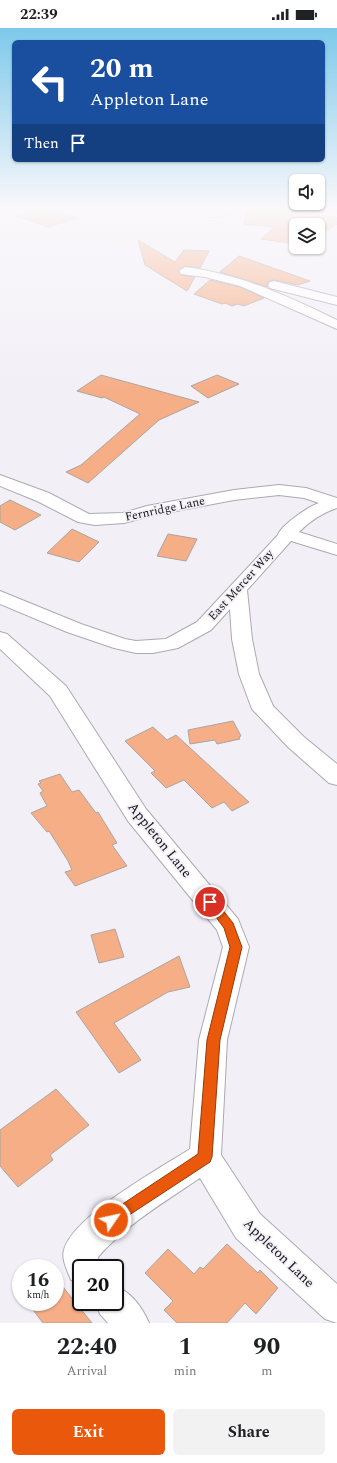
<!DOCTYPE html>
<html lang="en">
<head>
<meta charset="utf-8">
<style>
  body { margin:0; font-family:Spectral,serif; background:#f2f2f2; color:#202124; height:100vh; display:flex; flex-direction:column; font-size:15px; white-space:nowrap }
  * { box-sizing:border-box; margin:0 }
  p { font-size:13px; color:#757577 }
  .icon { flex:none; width:22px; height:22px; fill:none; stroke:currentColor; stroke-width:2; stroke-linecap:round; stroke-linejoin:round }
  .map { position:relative; height:1295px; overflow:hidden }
  .drawer { display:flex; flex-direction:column; background:#fff; flex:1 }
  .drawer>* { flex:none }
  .top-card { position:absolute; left:12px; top:12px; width:313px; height:122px; border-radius:6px; box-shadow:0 1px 3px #0004; background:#1a4fa0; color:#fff; overflow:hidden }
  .buttons { position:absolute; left:289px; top:146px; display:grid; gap:8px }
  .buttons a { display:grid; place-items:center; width:36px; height:36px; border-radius:6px; background:#fff; box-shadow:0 1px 3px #0004; font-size:20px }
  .speed { position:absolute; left:12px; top:1231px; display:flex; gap:8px; font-size:20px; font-weight:700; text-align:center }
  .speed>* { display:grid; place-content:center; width:52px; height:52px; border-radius:50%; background:#fff; box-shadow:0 1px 3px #0004; line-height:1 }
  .speed small { font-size:10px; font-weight:400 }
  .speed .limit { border:2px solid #111; border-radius:6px; background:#fff; color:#111 }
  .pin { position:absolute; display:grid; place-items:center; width:34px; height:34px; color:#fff; margin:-17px; border:2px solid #fff; border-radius:50%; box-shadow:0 1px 4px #0007 }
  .me { position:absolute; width:44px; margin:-22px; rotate:56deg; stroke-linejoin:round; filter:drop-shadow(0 0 3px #0008) }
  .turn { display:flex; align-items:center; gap:14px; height:84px; padding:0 12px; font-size:18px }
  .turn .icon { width:52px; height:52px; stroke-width:2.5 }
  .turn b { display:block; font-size:28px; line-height:34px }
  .then { display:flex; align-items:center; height:38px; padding:0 12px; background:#0003; gap:8px; font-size:15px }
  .eta { display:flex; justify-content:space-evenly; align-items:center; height:68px; text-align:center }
  .eta b { font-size:24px; font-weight:700; line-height:28px }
  .cta { display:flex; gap:8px; margin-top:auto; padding:8px 12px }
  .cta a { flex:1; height:46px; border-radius:6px; background:#ea580c; color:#fff; font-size:16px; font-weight:700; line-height:46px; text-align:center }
  .cta a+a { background:#f2f2f2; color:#202124 }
  .status { display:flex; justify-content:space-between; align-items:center; height:28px; padding:0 20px; background:#fff; direction:ltr }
  .status svg { height:11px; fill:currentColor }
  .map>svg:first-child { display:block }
  .building { fill:#f6ae87; stroke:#aca4a0 }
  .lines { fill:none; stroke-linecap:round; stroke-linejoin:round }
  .minor-casing { stroke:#aca9b0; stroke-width:2 }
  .minor { fill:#fff; fill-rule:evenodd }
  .route { fill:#ea580c; stroke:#983908 }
  .labels { text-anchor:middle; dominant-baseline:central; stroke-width:3.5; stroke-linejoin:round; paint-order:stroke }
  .street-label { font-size:12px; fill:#151416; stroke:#f3eff7 }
  .near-street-label { font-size:14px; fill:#151416; stroke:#f3eff7 }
</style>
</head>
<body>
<div class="status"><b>22:39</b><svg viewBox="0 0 49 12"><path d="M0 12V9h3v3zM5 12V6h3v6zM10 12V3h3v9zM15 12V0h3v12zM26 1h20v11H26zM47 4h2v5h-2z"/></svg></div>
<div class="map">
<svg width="337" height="1295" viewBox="0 0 337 1295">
  <rect width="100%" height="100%" fill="#f3eff7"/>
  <path class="building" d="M42,180H49L77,190L48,199L16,188Z
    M248,180H288L337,190V196L318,208V197H296V216L261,211L275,199L244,196Z
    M138,212L175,234L184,222L209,223L200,240L185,238L178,243L181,247L195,249L187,263L145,237Z
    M239,228L310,253L298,257L274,252L269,253L267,256L268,259L220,244Z
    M210,252L240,259L264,270L244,278L238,276L232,278L225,275L222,276L194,266Z
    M101,347L199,374L159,392L88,455L66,444L81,437L140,386L104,369L102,370L77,363Z
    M217,347L239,356L208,370L191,358Z
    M10,472L41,487L15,502L0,494V478Z
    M72,501L99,514L79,534L47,525Z
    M168,506L197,511L186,533L157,528Z
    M233,693L241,708L239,709L240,711L217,716L215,712L190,716L188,702Z
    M153,699L167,712L176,707L249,774L232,783L224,774L212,780L184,752L166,760L151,745L155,743L125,713Z
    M60,746L72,764L79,762L96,785L98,784L117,815L112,817L127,838L75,858L65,844L72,842L68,833L49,803L47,804L31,785L47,778L40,765L43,763L38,756L41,755L39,753Z
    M115,901L124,929L99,935L91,907Z
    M179,928L190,959L168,964L114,995L141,1032L119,1045L76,984Z
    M56,1061L89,1097L50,1127L53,1132L18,1159L0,1138V1102Z
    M227,1216L258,1245L260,1242L278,1260L256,1286L245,1275L227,1295H177L164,1282L173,1273L145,1245L168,1221L194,1246L200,1239L203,1241Z
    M55,1249L92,1295H43L27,1274H55Z"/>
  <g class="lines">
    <g class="minor-casing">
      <path id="minor" d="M223,180H237L219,189H211L210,187Z
        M328,180H337V184L329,182Z
        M185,239C240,246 288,268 337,292V301L240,258L205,249L181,246L179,243Z
        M274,253L337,269V277L270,260L268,257L270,254Z
        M0,447L49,465L89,486L123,485L147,478L234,462L279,457L306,460L337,470V480C322,485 310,493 299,504L337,516V527L291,513L247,562L252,611L259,646L273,678L304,709L337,736V757L329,755L288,719L252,681L239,646L232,611L230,581L211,602L178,620L153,625H136L114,620L67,604L0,576V563L81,596L125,611L136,613L166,611L197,594L278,507C280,498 309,478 319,475L304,470L279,467L234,472L150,488L124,495L95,497L78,494L37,473L0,458Z
        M0,604L7,606L66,658L146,781L238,891L249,919L227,1012L221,1127L260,1186L337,1256V1295L325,1291L236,1210L200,1150C164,1174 126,1197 98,1229L100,1240H81V1256L71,1252C68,1244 61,1231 64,1222C73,1188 159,1141 190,1121L199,1012L223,919L217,902L128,793L50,668L0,621Z
        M115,1258C131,1264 142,1279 149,1295H108L100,1286L95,1274H115Z"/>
    </g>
    <use href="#minor" class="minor"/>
  </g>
  <linearGradient id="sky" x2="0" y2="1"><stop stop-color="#7dc9ea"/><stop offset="0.5" stop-color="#faf8fb"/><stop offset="1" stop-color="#faf8fb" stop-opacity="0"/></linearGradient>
  <rect width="337" height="361" fill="url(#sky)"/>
  <path class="route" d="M210,870L214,871L233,895L242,919L220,1012L212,1129L210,1134L111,1199L106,1197L104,1192L106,1187L198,1126L207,1012L230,919L224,900L205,874L206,871Z"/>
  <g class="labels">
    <g class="street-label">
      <text transform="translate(165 481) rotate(-12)">Fernridge Lane</text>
      <text transform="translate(241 557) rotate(-48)">East Mercer Way</text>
    </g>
    <g class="near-street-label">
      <text transform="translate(160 812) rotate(51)">Appleton Lane</text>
      <text transform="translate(279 1225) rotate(44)">Appleton Lane</text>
    </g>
  </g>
</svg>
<div class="buttons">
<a><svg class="icon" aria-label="sound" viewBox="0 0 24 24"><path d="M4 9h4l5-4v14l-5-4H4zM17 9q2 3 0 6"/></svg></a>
<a><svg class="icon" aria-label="layers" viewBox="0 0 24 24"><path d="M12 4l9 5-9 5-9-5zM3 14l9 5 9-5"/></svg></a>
</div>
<div class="speed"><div>16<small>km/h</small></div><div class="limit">20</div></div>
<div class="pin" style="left:210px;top:874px;background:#d93025"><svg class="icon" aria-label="arrive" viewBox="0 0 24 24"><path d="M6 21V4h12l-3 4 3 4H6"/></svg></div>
<svg class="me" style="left:111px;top:1192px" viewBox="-20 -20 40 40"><circle r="17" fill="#ea580c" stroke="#fff" stroke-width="3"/><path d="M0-11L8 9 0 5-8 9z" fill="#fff"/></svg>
<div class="top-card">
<div class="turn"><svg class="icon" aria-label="left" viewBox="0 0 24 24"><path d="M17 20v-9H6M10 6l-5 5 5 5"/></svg><div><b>20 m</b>Appleton Lane</div></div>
<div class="then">Then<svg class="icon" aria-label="arrive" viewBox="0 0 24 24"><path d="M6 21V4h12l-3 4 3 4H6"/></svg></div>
</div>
</div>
<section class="drawer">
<div class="eta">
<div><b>22:40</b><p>Arrival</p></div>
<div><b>1</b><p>min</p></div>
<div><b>90</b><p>m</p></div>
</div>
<div class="cta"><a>Exit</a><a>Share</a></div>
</section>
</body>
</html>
